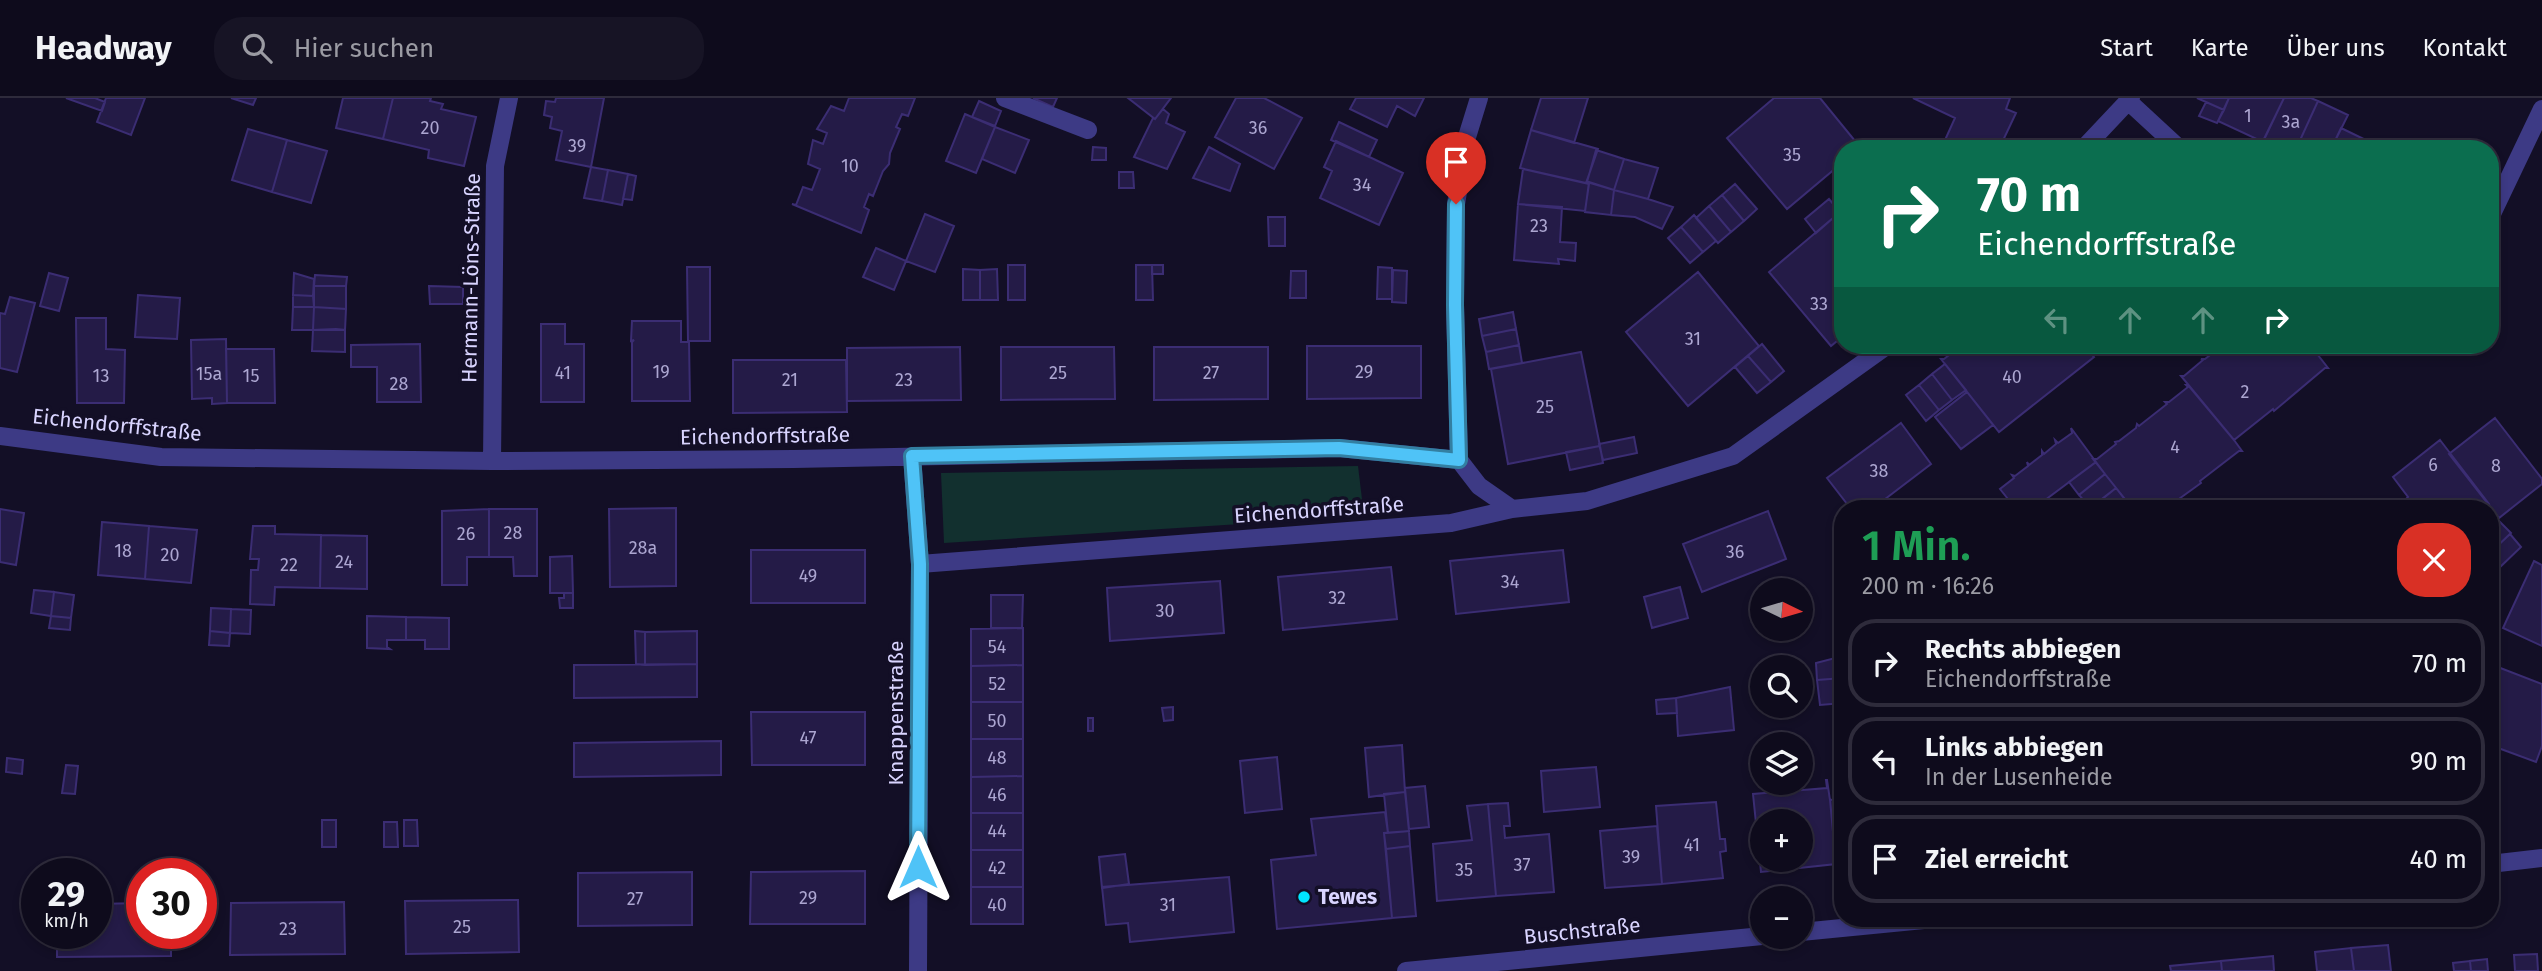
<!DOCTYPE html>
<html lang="de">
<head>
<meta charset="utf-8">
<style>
  body { margin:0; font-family:"Fira Sans",sans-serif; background:#171425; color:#f1f3f6; height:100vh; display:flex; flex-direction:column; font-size:26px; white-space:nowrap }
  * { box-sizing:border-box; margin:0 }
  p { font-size:23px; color:#9b9ba3 }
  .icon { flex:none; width:38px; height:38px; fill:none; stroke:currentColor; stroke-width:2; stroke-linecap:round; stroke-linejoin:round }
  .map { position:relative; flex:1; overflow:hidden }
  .panel { position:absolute; left:1834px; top:402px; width:665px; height:427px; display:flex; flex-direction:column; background:#0e0b1c; border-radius:28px; box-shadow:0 4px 10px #0003,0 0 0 2px #2e2b3b }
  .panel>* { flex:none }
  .top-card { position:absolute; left:1834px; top:42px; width:665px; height:214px; border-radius:28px; box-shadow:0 4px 10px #0003,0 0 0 2px #2e2b3b; background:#0b6e4f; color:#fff; overflow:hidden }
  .needle { width:46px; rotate:95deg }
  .controls { position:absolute; left:1750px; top:480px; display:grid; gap:14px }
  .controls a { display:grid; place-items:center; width:63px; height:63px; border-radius:50%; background:#0e0b1c; box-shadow:0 4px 10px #0003,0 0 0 2px #2e2b3b; font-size:35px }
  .speed { position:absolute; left:21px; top:760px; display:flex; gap:14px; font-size:35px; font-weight:700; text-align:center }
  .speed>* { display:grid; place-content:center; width:91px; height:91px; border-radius:50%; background:#0e0b1c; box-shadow:0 4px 10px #0003,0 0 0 2px #2e2b3b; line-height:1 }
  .speed small { font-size:18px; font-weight:400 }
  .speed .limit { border:10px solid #d22; background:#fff; color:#111 }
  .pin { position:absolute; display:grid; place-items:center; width:60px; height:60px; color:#fff; margin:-72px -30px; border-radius:50% 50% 50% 0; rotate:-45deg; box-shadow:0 0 7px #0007 }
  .pin .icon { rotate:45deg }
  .me { position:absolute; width:77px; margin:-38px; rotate:0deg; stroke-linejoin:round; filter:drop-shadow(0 0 5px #0008) }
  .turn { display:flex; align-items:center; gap:24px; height:147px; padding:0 28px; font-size:32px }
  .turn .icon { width:91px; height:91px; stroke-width:2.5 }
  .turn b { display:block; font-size:49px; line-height:60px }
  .lanes { display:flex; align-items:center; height:66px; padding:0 28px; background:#0003; justify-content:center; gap:35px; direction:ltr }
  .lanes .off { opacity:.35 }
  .round { display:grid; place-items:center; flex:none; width:74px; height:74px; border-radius:28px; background:#171425 }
  .headline { display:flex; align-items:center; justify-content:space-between; height:119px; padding:0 28px }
  h1 { font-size:42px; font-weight:600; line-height:52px; color:#1e9e55 }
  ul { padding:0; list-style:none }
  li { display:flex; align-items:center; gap:21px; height:88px; margin:0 14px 10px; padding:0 14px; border:4px solid #2e2b3b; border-radius:28px }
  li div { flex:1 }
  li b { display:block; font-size:26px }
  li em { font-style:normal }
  header { display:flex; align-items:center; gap:42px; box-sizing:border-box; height:98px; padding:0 35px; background:#0e0b1c; border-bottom:2px solid #2e2b3b }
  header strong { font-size:33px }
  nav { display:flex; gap:38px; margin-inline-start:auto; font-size:24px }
  .search { width:490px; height:63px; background:#171425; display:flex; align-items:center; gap:18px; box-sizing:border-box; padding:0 24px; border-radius:28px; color:#9b9ba3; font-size:26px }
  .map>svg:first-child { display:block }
  .green { fill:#12302f }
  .building { fill:#241b47; stroke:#3b2d73; stroke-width:2; fill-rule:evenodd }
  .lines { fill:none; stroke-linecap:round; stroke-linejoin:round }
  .minor { stroke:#3d3a85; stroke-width:18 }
  .route-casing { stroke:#337fa1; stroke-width:18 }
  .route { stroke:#4fc3f7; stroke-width:12 }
  .poi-dot { fill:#00e5ff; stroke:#130f26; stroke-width:2.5 }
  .labels { text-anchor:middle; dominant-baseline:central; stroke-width:7; stroke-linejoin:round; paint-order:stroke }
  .number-label { font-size:18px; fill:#aca6d1 }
  .street-label { font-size:21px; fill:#d9d4ff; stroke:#130f26 }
  .poi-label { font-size:21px; font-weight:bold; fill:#d9d4ff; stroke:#130f26; text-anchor:start }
</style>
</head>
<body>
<header>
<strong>Headway</strong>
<div class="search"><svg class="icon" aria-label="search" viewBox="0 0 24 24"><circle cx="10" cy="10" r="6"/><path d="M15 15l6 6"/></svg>Hier suchen</div>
<nav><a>Start</a><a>Karte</a><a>Über uns</a><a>Kontakt</a></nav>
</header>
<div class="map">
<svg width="2542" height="873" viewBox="0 0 2542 873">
  <rect width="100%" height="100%" fill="#130f26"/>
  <path class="green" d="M1358,368L1364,418L944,445L941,375Z"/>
  <path class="building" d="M66,0H95L105,4L102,13Z
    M106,0H145L131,37L97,24Z
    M231,0H256L253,7Z
    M343,0H393L383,41L336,30Z
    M393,0H431L430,3L443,6L441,11L476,19L464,68L428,60L429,52L383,41Z
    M556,0H604L591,69L556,62L562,33L550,30L552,19L544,17L546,3L555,4Z
    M849,0H915L908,18L902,16L896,29L900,31L890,55L889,66L883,73L873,98L869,96L864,109L869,112L861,135L792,106L796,107L803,89L812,92L820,71L808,66L813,42L823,46L827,35L817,31L831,8L844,13Z
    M1033,0H1057L1053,9Z
    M1128,0H1171L1155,21Z
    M1236,0H1264L1302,20L1274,71L1215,39Z
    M1356,0H1424L1415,18L1397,8L1387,29L1350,11Z
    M1541,0H1588L1574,45L1531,32Z
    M1774,0H1820L1860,49L1843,51V64L1787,111L1727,40Z
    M1913,0H2010L2006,11L2016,15L1999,51H1965L1945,42L1955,20Z
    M2197,0H2229L2224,12Z
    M2229,0H2284L2263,44L2218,23Z
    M2284,0H2311L2318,3L2296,51H2259Z
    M979,3L1001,13L995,28L972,19Z
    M2318,3L2348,17L2331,51H2296Z
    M2206,4L2224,12L2217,25L2199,18Z
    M1163,11L1169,16L1166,25L1185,34L1167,71L1134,59L1153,20L1155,21Z
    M965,16L995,29L976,75L946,63Z
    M1339,24L1377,42L1369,59L1331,42Z
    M995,29L1029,42L1015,75L982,61Z
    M2341,30L2370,44L2367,51H2331Z
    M248,31L287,42L272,94L232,82Z
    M1531,32L1598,51L1586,85L1520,70Z
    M287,42L327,53L311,105L272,94Z
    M1336,43L1403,75L1379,127L1320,100L1332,73L1324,69Z
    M2370,44L2385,51H2367Z
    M1093,49L1106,50V62H1092Z
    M1209,49L1240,66L1230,93L1193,80Z
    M1596,52L1624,61L1614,92L1587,84Z
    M1624,61L1658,70L1648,101L1614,92Z
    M591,69L608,72L602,103L584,100Z
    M1523,71L1589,86L1585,113L1518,106Z
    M608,72L628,76L622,107L602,103Z
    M1119,74H1133L1134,90H1119Z
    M628,76L636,78L632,102L623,101Z
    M1589,84L1614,92L1611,117L1585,114Z
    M1735,86L1757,111L1744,123L1722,97Z
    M1614,92L1648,101L1673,109L1662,131L1635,119L1611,117Z
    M1722,97L1744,123L1731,134L1709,108Z
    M1829,101L1840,114L1816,135L1805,121Z
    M1518,106L1562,109L1560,144L1576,145L1575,163L1558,161L1559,166L1514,162Z
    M1709,108L1731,134L1718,145L1696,120Z
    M1840,114L1843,117V238L1831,248L1769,174Z
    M925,116L954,128L935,174L906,163Z
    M1694,117L1716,143L1703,154L1681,129Z
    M1268,119H1285V148H1269Z
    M1681,129L1703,154L1690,165L1668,140Z
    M876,150L906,163L894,192L863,179Z
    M1008,167H1025V202H1008Z
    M1136,167H1152L1153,202H1136Z
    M1152,167H1163V176H1152Z
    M687,169H710V243H688Z
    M1378,169L1392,170V201H1377Z
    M963,171L980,172V202H963Z
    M997,171L998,202H980V172Z
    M1393,172L1407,173L1406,205L1392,204Z
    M1291,173H1306V200H1290Z
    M1698,174L1759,248L1688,308L1626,234Z
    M49,175L68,180L59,213L40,208Z
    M294,175L314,181L313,198L293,197Z
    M315,177L347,179L346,188H314Z
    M314,188H346V211L314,209Z
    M429,188L463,189V206H430Z
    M138,197L180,200L177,241L135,239Z
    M293,197L313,198L314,209H293Z
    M10,199L35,205L17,274L0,270V215L5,216Z
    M293,209H314L313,232H292Z
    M314,209L346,211L345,232H313Z
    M1513,214L1516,231L1482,238L1479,221Z
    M76,220H106V251L125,252L124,305H77Z
    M632,223H681V244H689L690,303H632V244L634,242L631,243Z
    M541,226H565V246H584V304H541Z
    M336,231L345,232V254L312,253L313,232Z
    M1516,231L1519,247L1486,254L1482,238Z
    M226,241L227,305L212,306V300L192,301L191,242Z
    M420,246L421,304H377V269H351V247Z
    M1762,246L1784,273L1771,284L1748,258Z
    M1519,247L1522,265L1489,271L1486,254Z
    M1962,247H2084L2094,259L1999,334L1941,261H1944Z
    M2223,247H2310L2328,270H2325L2274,313L2273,311L2234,342L2181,278H2184L2203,262L2201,261H2205Z
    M1307,248H1421V300L1307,301Z
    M960,249L961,302L847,303V250Z
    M1001,249H1114L1115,301L1001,302Z
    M1154,249H1268V301L1154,302Z
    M226,251H274L275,305H227Z
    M1581,254L1600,348L1508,366L1491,271Z
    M1748,258L1771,284L1757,295L1735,269Z
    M733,262H846L847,314L733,315Z
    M1945,266L1966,292L1952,302L1932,276Z
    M1932,276L1952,302L1939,312L1919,287Z
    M1919,287L1939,312L1926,323L1906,297Z
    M2186,287H2188L2234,342L2242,353H2239L2200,383L2201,385L2165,411H2133L2093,361H2097L2116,346L2115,344L2119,343L2136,330L2137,326L2139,328L2167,306L2165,304H2169L2188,289Z
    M1967,294L1993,327L1961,351L1935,319Z
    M2495,320L2542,381V386L2499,420L2449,356Z
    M1901,325L1931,366L1872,411H1851L1827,380Z
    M2071,330L2096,364L2033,411H2016L2000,391L2014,380L2012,377L2015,378L2028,368L2027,364L2029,367L2042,357V353L2044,356L2056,346L2055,342L2058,345L2072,335Z
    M1634,339L1637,355L1603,362L1599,346Z
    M2440,342L2489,406L2482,411H2414L2406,401L2408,399L2393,379Z
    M1600,348L1603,365L1570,372L1566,354Z
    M2096,364L2105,376L2079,397L2069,384Z
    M2105,376L2116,390L2090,410L2079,397Z
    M2116,390L2126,403L2115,411H2090Z
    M2126,403L2133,411H2115Z
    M676,410V488L610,489L609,411Z
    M0,411L24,415L16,467L0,464Z
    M489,411V459H467V487H442V413Z
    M489,411H537V478H514L513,459H489Z
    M1768,413L1786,461L1702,494L1683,446Z
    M2499,423L2511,435L2490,455V431Z
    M102,424L149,428L145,481L98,477Z
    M149,428L197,432L191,485L145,481Z
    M253,428H275V436L321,437L320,490L275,489L274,507L250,506L251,472H258L259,461H250Z
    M2510,436L2521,449L2498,471L2490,463V455Z
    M321,437L367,438V491L320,490Z
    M751,452H865V505H751Z
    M1563,452L1569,504L1456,516L1450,463Z
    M572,458L573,495H550V459Z
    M2534,463L2542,467V548L2503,530Z
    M1391,469L1397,521L1283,532L1278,479Z
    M1220,483L1224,535L1110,543L1107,490Z
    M1680,489L1688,520L1652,530L1644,499Z
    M34,492L54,494L51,518L31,515Z
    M54,494L74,497L71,520L51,518Z
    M564,495H573V510H560L559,500H564Z
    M991,497H1023L1022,530H991Z
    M211,510L231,511L230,535L210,533Z
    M231,511L251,512L250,536L230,535Z
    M51,518L71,520L70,532L49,530Z
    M367,518L406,519V542H387V549L390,551L367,550Z
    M406,519L449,520V551H425V542H406Z
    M1023,530V567L971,568V531Z
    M210,533L230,535L229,548L209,547Z
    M635,533L645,534V567L636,566Z
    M697,533V566L645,567V534Z
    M1843,558V580L1817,582L1816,565Z
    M697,566V599L574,600V567Z
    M2490,566L2542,586V648L2536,664L2490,647Z
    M1023,567V604H971V568Z
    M1843,580V605L1820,607L1817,582Z
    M1730,589L1734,632L1678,638L1676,600Z
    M1676,600L1677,615L1657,616L1656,602Z
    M971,604H1023V641H971Z
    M1173,609V622L1164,623L1162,610Z
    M751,614H865V667H752Z
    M1088,620H1093V633H1088Z
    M971,641H1023V678L971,679Z
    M721,643V677L574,679V645Z
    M1402,647L1405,694L1369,699L1365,650Z
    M1277,659L1282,711L1245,715L1240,663Z
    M7,660L23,662L22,676L6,674Z
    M66,667L78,668L75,696L62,695Z
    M1596,669L1600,709L1544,714L1541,673Z
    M1023,678V715H971V679Z
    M1826,682H1827L1830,702L1836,766L1761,774L1753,696L1827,690ZM1762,723H1801V761H1762Z
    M1425,688L1429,729L1409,731L1405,690Z
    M1405,694L1409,733L1388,735L1384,696Z
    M1843,701V766L1837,767L1830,702Z
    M1716,704L1720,741H1725L1726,753L1720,754L1723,780L1662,786L1656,708Z
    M1508,705L1510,728H1504L1505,740L1549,736L1554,794L1496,798L1488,706Z
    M1488,706L1496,798L1437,803L1433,746L1472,742L1467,708Z
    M1385,714L1388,735H1384L1392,820L1277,831L1271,762L1316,757L1311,721Z
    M971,715H1023V752H971Z
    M322,722H336V749H322Z
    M404,722H417L418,748H404Z
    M384,724H397L398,749H384Z
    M1657,728L1662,786L1605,790L1600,733Z
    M1409,733L1410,748L1386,751L1384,735Z
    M1410,748L1416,818L1392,820L1386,751Z
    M971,752H1023V789H971Z
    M1125,756L1129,786L1102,790L1099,759Z
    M865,773V826H750L751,774Z
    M692,774V827L578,828V775Z
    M1229,779L1234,834L1130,844L1128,825L1106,827L1102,789Z
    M971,789H1023V826H971Z
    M518,802L519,854L406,856L405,803Z
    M344,804L345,856L230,857L231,805Z
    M142,805V835H171V858L57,859V835H96V806Z
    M2388,847L2391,873H2354L2351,850Z
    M2351,850L2354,873H2317L2315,854Z
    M2537,856L2538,873H2515L2514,857Z
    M2273,858L2274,873H2222L2221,863Z
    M2487,861L2488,873H2471L2470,863Z
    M2221,863L2222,873H2171L2170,868Z
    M2470,863L2471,873H2454L2453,865Z"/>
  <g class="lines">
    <path class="minor" d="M1005,0L1088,32
      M2129,4L2180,51
      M2083,51L2131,0
      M2490,120L2542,11
      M0,338L161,359L492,363L794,361L1339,350L1459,362L1479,388L1512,411L1587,403L1733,358L1888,247
      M912,358L920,466L918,873
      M1459,362L1455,207L1456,106L1467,39L1479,0
      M492,363L495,68L509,0
      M920,466L1451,425L1512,411
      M2490,766L2542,760
      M1801,834L1934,821
      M1406,873L1762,838"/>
  </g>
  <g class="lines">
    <g class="route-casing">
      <path id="route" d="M918,769L920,466L912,358L1339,350L1459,362L1455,207L1456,106"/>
    </g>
    <use href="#route" class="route"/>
  </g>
  <circle class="poi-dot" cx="1304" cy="799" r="7"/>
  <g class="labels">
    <g class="number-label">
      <text x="2248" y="18">1</text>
      <text x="2291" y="24">3a</text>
      <text x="430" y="30">20</text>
      <text x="1258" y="30">36</text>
      <text x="577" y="48">39</text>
      <text x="1792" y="57">35</text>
      <text x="850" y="68">10</text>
      <text x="1362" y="87">34</text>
      <text x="1539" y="128">23</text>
      <text x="1819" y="206">33</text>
      <text x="1693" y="241">31</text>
      <text x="661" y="274">19</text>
      <text x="1364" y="274">29</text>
      <text x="563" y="275">41</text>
      <text x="1058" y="275">25</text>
      <text x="1211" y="275">27</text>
      <text x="209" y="276">15a</text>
      <text x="101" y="278">13</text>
      <text x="251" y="278">15</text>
      <text x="2012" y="279">40</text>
      <text x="790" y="282">21</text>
      <text x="904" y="282">23</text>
      <text x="399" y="286">28</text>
      <text x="2245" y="294">2</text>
      <text x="1545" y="309">25</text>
      <text x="2175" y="349">4</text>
      <text x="2433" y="367">6</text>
      <text x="2496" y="368">8</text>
      <text x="1879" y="373">38</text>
      <text x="513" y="435">28</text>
      <text x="466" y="436">26</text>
      <text x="643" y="450">28a</text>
      <text x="123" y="453">18</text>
      <text x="1735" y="454">36</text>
      <text x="170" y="457">20</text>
      <text x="344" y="464">24</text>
      <text x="289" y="467">22</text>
      <text x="808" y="478">49</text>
      <text x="1510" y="484">34</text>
      <text x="1337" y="500">32</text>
      <text x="1165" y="513">30</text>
      <text x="997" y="549">54</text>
      <text x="997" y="586">52</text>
      <text x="997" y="623">50</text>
      <text x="808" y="640">47</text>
      <text x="997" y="660">48</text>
      <text x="997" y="697">46</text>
      <text x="997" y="733">44</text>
      <text x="1692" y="747">41</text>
      <text x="1631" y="759">39</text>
      <text x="1522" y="767">37</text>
      <text x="997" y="770">42</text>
      <text x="1464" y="772">35</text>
      <text x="808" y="800">29</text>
      <text x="635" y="801">27</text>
      <text x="997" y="807">40</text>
      <text x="1168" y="807">31</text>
      <text x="462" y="829">25</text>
      <text x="288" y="831">23</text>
    </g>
    <g class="street-label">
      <text transform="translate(471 180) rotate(-89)">Hermann-Löns-Straße</text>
      <text transform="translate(117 327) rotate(6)">Eichendorffstraße</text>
      <text transform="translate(765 338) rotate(-1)">Eichendorffstraße</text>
      <text transform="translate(1319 412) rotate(-4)">Eichendorffstraße</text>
      <text transform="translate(896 615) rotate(-90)">Knappenstraße</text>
      <text transform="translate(1582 833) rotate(-6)">Buschstraße</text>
    </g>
    <g class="poi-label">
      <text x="1318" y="799">Tewes</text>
    </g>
  </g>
</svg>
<div class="controls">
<a><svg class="needle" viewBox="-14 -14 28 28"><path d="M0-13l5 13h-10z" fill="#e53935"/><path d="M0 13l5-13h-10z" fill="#9b9ba3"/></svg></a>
<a><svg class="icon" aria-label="search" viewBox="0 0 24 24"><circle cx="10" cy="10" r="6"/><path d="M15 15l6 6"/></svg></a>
<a><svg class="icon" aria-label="layers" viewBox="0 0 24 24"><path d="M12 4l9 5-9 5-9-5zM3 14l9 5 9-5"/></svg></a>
<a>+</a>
<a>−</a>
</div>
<div class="speed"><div>29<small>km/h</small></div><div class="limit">30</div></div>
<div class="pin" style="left:1456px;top:106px;background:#d93025"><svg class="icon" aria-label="arrive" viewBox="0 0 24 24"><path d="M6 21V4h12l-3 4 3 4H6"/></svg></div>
<svg class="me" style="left:918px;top:769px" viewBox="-20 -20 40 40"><path d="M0-17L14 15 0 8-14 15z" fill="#4fc3f7" stroke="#fff" stroke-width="4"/></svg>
<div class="top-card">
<div class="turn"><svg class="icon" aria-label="right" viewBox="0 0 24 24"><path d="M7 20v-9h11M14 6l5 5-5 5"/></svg><div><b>70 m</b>Eichendorffstraße</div></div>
<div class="lanes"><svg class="icon off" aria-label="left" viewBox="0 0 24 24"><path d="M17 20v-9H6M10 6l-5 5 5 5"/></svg><svg class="icon off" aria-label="ahead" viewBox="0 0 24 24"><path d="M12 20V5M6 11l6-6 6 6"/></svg><svg class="icon off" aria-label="ahead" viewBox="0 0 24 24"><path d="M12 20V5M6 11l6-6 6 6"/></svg><svg class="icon" aria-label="right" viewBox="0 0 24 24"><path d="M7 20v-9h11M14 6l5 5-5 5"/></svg></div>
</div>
<section class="panel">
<div class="headline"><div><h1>1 Min.</h1><p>200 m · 16:26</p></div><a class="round" style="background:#d93025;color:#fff"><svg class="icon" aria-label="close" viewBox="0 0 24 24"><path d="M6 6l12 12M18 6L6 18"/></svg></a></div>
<ul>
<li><svg class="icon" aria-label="right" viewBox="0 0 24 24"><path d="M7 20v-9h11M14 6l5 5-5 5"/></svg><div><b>Rechts abbiegen</b><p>Eichendorffstraße</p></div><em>70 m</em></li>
<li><svg class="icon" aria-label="left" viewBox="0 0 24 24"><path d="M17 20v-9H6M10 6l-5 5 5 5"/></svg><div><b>Links abbiegen</b><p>In der Lusenheide</p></div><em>90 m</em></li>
<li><svg class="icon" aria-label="arrive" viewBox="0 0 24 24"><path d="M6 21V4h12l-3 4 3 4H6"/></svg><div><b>Ziel erreicht</b></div><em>40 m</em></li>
</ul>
</section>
</div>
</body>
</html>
